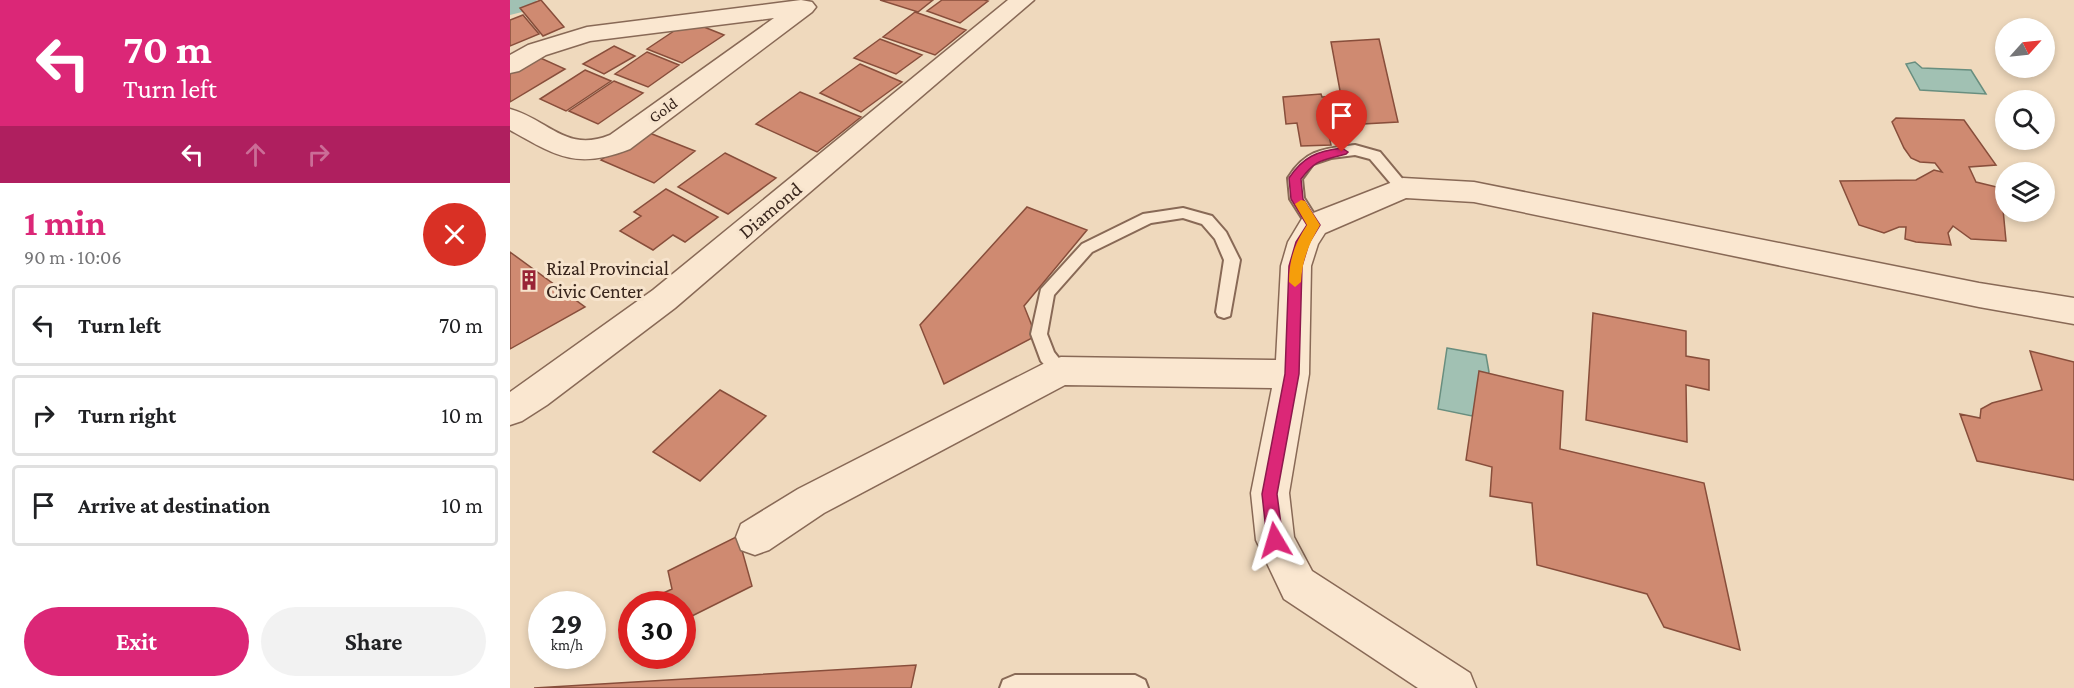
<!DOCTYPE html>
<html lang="en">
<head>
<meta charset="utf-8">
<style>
  body { margin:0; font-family:"Crimson Pro",serif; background:#f2f2f2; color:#202124; height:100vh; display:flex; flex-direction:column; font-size:22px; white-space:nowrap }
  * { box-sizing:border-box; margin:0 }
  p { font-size:20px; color:#757577 }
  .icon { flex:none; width:33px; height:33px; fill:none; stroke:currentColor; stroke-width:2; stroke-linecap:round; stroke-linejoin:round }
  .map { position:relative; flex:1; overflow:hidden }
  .drawer { display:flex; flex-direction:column; background:#fff; width:510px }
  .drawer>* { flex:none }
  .hud { background:#db2777; color:#fff; overflow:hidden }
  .needle { width:39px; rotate:63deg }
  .fabs { position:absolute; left:1485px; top:18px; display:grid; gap:12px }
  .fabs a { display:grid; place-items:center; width:60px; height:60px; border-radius:50%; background:#fff; box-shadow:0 3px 9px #0003; font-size:30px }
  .speed { position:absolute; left:18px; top:591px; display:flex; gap:12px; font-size:30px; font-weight:700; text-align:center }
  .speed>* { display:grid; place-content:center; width:78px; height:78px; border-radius:50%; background:#fff; box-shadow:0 3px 9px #0003; line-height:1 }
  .speed small { font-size:15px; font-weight:400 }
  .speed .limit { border:9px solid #d22; background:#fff; color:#111 }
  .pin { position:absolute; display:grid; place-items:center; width:51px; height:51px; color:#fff; margin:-62px -26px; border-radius:50% 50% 50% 0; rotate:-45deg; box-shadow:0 0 6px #0007 }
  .pin .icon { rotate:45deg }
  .me { position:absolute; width:66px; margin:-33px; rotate:353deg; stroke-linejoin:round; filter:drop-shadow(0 0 4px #0008) }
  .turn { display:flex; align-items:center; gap:21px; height:126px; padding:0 24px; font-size:27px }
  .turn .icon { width:78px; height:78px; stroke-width:2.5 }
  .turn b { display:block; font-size:42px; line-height:51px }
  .lanes { display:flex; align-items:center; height:57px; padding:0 24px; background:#0003; justify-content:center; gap:30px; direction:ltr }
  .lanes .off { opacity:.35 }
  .round { display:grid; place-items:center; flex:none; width:63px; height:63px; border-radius:32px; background:#f2f2f2 }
  .overview { display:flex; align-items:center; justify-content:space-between; height:102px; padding:0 24px }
  h1 { font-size:36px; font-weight:700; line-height:45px; color:#db2777 }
  .action { display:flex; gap:12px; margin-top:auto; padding:12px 24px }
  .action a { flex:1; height:69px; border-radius:36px; background:#db2777; color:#fff; font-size:24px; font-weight:700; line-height:69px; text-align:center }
  .action a+a { background:#f2f2f2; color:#202124 }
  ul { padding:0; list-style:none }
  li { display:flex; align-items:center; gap:18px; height:81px; margin:0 12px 9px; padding:0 12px; border:3px solid #e0e0e0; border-radius:6px }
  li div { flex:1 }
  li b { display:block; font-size:22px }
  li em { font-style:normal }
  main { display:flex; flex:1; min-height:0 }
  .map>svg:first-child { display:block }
  .water { fill:#a1c1b3; stroke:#688e7f; stroke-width:1.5 }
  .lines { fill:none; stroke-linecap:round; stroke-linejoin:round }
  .river { fill:#a1c1b3; fill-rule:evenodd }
  .building { fill:#cf8a71; stroke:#884e3b; stroke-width:1.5 }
  .lane-casing { stroke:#886956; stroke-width:4 }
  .street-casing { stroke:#886956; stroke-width:3 }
  .lane { fill:#fae7d0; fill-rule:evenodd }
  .street { fill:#fae7d0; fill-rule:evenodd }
  .route { fill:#db2777; stroke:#8e194d; stroke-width:1.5 }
  .slow { fill:#f59e0b }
  .labels { text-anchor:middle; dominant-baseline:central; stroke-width:6; stroke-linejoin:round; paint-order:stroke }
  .far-street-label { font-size:16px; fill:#37241b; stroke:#f7e4cd }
  .street-label { font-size:20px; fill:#37241b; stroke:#f7e4cd }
  .poi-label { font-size:20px; fill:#37241b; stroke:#f7e4cd; text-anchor:start }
</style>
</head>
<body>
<main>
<section class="drawer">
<div class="hud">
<div class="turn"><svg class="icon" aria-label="left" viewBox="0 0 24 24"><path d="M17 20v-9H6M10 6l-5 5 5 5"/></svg><div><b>70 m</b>Turn left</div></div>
<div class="lanes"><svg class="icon" aria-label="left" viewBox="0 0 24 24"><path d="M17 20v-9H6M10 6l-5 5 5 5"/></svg><svg class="icon off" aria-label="ahead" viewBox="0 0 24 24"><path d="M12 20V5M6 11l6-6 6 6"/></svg><svg class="icon off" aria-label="right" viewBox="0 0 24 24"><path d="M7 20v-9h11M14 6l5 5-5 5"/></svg></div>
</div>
<div class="overview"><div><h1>1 min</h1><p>90 m · 10:06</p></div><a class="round" style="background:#d93025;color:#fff"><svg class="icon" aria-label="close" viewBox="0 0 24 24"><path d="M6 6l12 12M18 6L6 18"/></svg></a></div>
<ul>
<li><svg class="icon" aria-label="left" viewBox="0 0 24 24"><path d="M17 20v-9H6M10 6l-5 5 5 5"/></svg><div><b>Turn left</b></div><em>70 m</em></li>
<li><svg class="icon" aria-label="right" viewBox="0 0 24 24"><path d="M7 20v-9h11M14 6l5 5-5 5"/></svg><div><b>Turn right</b></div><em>10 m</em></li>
<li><svg class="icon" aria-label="arrive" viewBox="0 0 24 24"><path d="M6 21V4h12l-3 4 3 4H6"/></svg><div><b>Arrive at destination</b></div><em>10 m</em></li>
</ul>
<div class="action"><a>Exit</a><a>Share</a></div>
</section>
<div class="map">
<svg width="1564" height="688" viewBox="0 0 1564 688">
  <rect width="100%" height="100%" fill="#efd9bd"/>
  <path class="water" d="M1405,62L1412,68L1461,70L1476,94L1410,90L1396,64Z
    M937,348L976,355L979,372L962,416L928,409Z"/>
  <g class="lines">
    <path class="river" d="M0,0H27L20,10L0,15Z"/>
  </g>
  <path class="building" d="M31,0L54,27L33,36L10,8Z
    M370,0H423L408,12Z
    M432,0H474L478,1L450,23L417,11Z
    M405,12L456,30L425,55L373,37Z
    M13,15L29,34L0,46V20Z
    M179,21L214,35L172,63L137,49Z
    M370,39L412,55L386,74L344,58Z
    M869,39L888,122L817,126L821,145L791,146L787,123L776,124L773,97L811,94L812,97L831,96L821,42Z
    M104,46L125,56L94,74L73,64Z
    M137,52L169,65L138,87L105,74Z
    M26,56L55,69L0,102V71Z
    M350,64L392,82L351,112L310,93Z
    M75,70L101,81L56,111L30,99Z
    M104,81L133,93L88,124L59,111Z
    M290,92L351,117L307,152L246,124Z
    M1386,118L1454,120L1486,165L1459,167L1466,182L1491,188L1496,241L1461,239L1443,226L1438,233L1441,245L1406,242L1395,239L1396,227H1389L1374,233L1349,225L1330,181L1406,180L1424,170L1432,172L1425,163L1410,162L1401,158L1394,148L1382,122Z
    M132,130L185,151L144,183L91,160Z
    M215,153L266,178L218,214L168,187Z
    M156,189L208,217L175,242L163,235L143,250L110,231L131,216L124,212Z
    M517,207L577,230L514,306L526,336L434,384L410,325Z
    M0,252L75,307L0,349Z
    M1083,313L1176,331V356L1199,360V390L1176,385L1177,442L1076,420Z
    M1520,351L1564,362V480L1467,461L1450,414L1470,418L1471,409L1482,403L1532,390Z
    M969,371L1053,391L1050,449L1194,483L1230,650L1154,627L1137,594L1027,565L1022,503L980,496L982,467L956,460Z
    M210,390L256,416L190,481L143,452Z
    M228,536L242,586L172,621V604H148L147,596L162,589L158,571Z
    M406,665L401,688H24Z"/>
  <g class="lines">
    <g class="lane-casing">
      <path id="lane" d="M845,145L870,152L900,188L893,193L888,192L860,159L845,155L821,158L803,164L792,179L794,198L811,225L809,229H799L780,199L778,178C796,149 814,149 845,145Z
        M673,208L702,216L716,232L730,260L720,316L714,318L708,316L706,312L714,260L705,239L692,224L673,218L641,223L582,252L544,295L537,334L544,352L559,371L557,376L551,378L545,376L531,361L521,334L531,289L572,244L633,214Z
        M505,675H625L635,680L638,688H490L493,680Z"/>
    </g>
    <g class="street-casing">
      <path id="street" d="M291,0L302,2L306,7L302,12L120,149C67,170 46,156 0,130V109C39,120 56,153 100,135L264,18L80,41L36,55L9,71L0,73V55L18,45L77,27Z
        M498,0H524L165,308L37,405L12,421L0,425V392L143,290Z
        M893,178L964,182L1469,283L1564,298V324L1469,307L964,202L896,198L815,233L808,244L801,266L799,374L779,493L784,537L802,571L960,673L966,688H908L774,599L746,540L741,493L762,388L555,385L314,513L259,550L245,555L231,550L226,537L231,524L288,489L539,361L551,357L766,360L771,266L778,242L793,217Z"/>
    </g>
    <use href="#lane" class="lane"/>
    <use href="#street" class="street"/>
  </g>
  <path class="route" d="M832,148L838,152L836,154C812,161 807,158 791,179L793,199L810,225L799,243L792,266L789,374L767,494L773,540L771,546L765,548L760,546L757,540L752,494L775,374L779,266L786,242L797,225L781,199L779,178C793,157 807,151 832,148Z"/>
  <path class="slow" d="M791,200L795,201L810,225C799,244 792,260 791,282L785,287L779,282C779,260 785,243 797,225L785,204Z"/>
  <defs>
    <g id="building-bare" transform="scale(1.62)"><path d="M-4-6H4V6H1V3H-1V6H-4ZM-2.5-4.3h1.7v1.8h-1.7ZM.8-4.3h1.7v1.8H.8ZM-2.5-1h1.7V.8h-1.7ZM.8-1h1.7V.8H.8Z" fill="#992336" stroke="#f7e4cd" stroke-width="2.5" paint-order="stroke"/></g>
  </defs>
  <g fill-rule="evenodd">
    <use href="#building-bare" x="19" y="280"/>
  </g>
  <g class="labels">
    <g class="far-street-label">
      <text transform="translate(153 110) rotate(-36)">Gold</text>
    </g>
    <g class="street-label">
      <text transform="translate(260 210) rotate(-40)">Diamond</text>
    </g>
    <g class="poi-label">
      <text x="36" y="268">Rizal Provincial<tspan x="36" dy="23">Civic Center</tspan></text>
    </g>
  </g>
</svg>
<div class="fabs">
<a><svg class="needle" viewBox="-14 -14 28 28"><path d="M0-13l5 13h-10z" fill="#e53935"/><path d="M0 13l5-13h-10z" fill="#757577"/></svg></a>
<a><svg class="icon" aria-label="search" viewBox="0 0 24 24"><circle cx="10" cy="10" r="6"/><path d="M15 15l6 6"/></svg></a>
<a><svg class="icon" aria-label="layers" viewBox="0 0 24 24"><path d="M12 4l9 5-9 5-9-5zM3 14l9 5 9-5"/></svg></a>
</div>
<div class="speed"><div>29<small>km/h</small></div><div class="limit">30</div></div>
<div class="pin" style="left:832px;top:152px;background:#d93025"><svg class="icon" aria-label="arrive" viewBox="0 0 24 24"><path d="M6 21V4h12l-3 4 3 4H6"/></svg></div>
<svg class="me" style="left:765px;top:540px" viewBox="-20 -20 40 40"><path d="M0-17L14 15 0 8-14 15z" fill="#db2777" stroke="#fff" stroke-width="4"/></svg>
</div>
</main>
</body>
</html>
